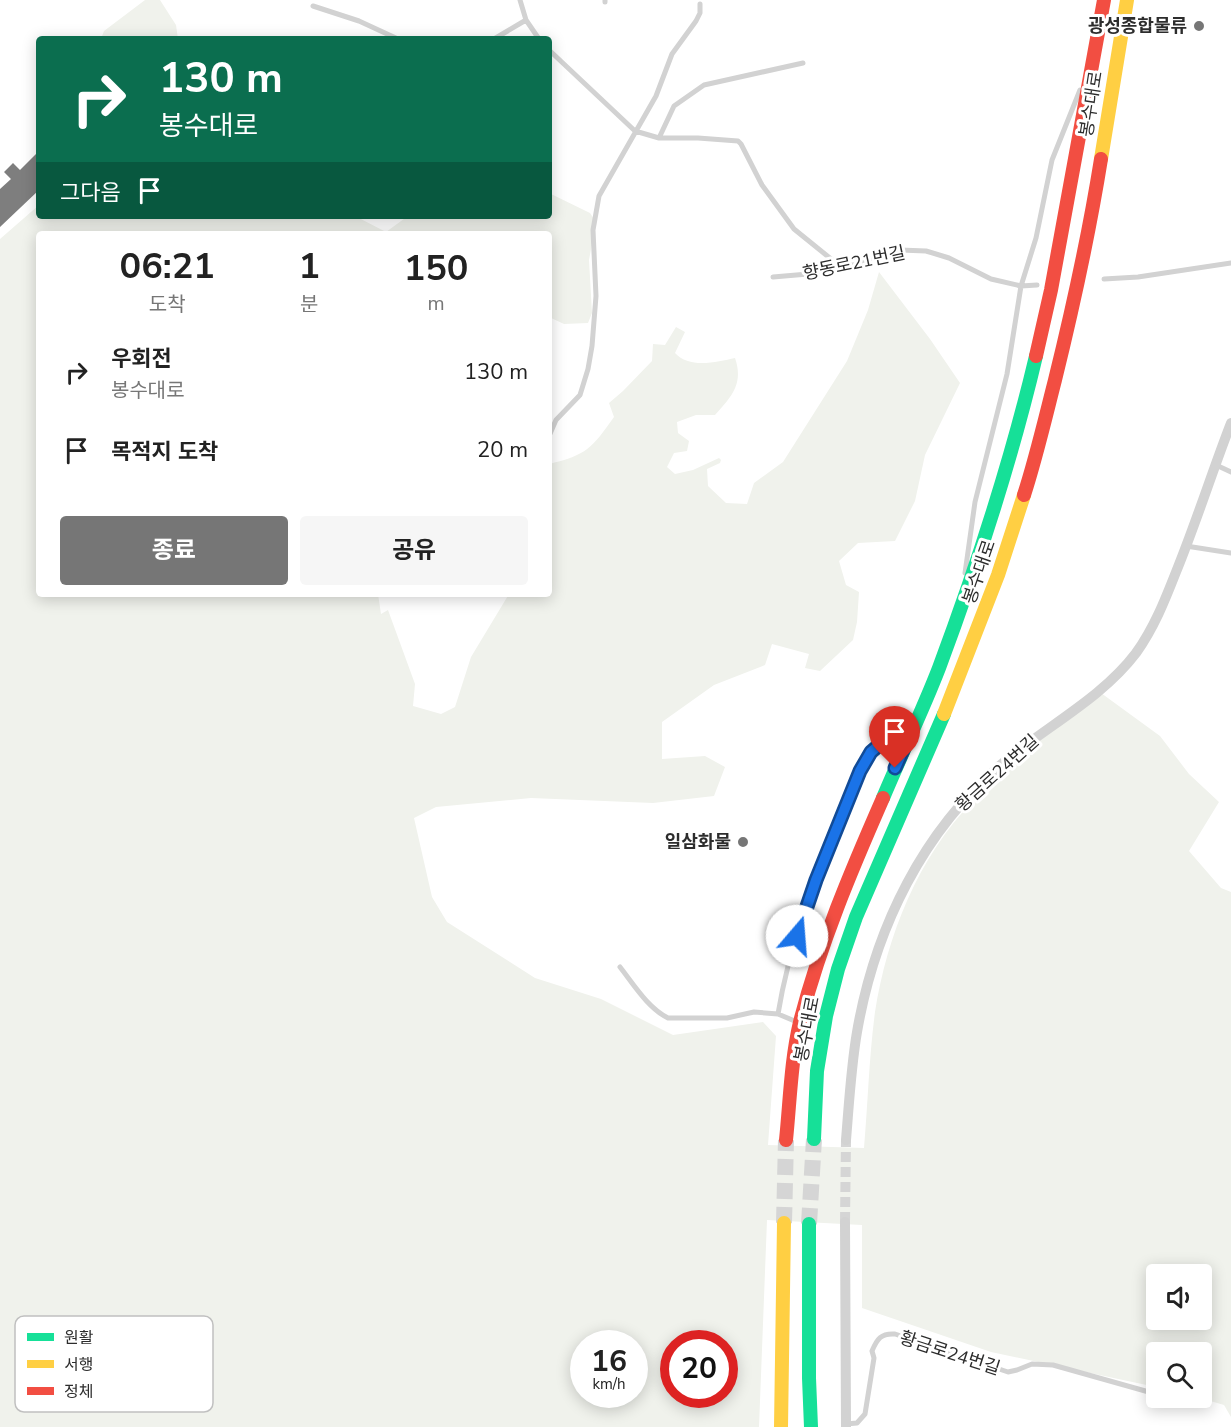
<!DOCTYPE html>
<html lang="ko">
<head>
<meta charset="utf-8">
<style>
  body { margin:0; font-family:"Nunito Sans","Noto Sans KR",sans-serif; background:#f6f6f6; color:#222; height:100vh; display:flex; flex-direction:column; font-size:22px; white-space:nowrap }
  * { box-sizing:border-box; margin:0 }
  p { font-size:20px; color:#767676 }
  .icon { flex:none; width:33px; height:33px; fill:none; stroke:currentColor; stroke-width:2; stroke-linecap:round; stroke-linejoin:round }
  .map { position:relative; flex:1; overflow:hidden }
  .side { position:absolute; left:36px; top:231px; width:516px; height:366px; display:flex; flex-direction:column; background:#fff; border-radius:6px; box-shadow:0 3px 15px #0003 }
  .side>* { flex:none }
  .hud { position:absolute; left:36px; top:36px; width:516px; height:183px; border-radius:6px; box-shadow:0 3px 15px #0003; background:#0b6e4f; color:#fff; overflow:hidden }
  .buttons { position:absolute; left:1146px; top:1264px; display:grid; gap:12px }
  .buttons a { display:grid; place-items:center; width:66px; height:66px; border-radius:6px; background:#fff; box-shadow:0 3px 15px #0003; font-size:30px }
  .speed { position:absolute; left:570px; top:1330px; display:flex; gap:12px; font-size:30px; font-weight:700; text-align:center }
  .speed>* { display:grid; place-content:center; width:78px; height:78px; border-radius:50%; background:#fff; box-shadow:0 3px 15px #0003; line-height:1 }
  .speed small { font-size:15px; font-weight:400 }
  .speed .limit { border:9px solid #d22; background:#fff; color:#111 }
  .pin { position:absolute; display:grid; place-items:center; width:51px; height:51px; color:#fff; margin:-62px -26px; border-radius:50% 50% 50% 0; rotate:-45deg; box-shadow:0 0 6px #0007 }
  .pin .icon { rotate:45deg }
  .me { position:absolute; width:66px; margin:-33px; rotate:18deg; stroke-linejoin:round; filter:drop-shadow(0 0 4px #0008) }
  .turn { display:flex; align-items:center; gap:21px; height:126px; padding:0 24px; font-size:27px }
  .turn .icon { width:78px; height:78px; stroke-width:2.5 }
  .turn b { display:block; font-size:42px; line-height:51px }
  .then { display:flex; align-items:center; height:57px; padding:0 24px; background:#0003; gap:12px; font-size:22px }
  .eta { display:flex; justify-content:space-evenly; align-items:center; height:102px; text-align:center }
  .eta b { font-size:36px; font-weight:700; line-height:42px }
  .button { display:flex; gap:12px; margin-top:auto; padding:12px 24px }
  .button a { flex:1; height:69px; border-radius:6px; background:#767676; color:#fff; font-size:24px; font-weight:700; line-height:69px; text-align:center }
  .button a+a { background:#f6f6f6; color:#222 }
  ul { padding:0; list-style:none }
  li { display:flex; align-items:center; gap:18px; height:78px; padding:0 24px }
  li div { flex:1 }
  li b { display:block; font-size:22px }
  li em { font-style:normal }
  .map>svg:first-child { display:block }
  .green { fill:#f0f2ec; fill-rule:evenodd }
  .building { fill:#7e7e7e }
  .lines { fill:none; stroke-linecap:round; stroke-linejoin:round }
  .street-tunnel { stroke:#d5d5d5; stroke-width:10; stroke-dasharray:10 5; stroke-linecap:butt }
  .secondary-tunnel { stroke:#d5d5d5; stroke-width:16; stroke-dasharray:16 8; stroke-linecap:butt }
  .lane { stroke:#d2d2d2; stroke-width:5 }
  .street { stroke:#d2d2d2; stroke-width:10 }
  .fast { stroke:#16e098; stroke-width:14 }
  .slow { stroke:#ffcf43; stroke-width:14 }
  .jam { stroke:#f24e42; stroke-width:14 }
  .route-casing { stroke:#114b97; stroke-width:15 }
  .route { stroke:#1a73e8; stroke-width:10 }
  .poi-dot { fill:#767676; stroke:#fff; stroke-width:2 }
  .labels { text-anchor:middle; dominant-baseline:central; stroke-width:6; stroke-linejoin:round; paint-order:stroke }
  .poi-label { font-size:18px; font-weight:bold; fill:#2d2d2d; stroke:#fff; text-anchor:end }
  .street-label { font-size:18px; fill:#2d2d2d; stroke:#fff }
  .key { fill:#fff; stroke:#c0c0c0; stroke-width:1.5 }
  .key-label { font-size:16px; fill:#2d2d2d }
</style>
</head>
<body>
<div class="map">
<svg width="1231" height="1427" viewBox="0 0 1231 1427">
  <rect width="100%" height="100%" fill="#fff"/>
  <path class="green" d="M145,0H160L176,25L178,39H101L104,31Z
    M549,193L590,213L596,222L589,260L592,313L588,323L564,324L549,317V234H39V594H378L381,614L388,610L415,684L413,706L441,714L455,707L471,657L509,594H549V464C587,455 592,448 614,417L609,403L623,391L652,361L653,344L665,345L676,327L685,332L675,353C689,369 717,362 735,358C744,384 731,397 715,415H696L677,422L678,433L689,441L687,451L674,453L667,467L675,474L693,470L719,458L721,460L720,463L707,469L708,486L726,503L747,504L754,483L783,462L847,361L868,310L879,272L930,339L960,383L925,455L915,501L895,541L858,543L839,561L846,585L859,592L857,622L853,640L820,671L805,668L809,654L772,644L765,665L714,685L662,722V759L705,756L725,767L714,796L653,803L531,798L436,807L414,818L432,897L447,922L535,978L601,999L673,1035L763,1022L776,1036L768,1145L864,1148C868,1103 869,1057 875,1012C887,936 918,857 973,801C1011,760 1058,727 1101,693L1160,736L1189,774L1219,802L1189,851L1221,888L1231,892V1417L1224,1405L1200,1398L1202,1353H1156V1387L991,1352L862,1308V1225L767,1220L759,1427H0V239L39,205V216H355L386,232L408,216H549ZM1156,1275H1202V1320H1156ZM584,1344H634V1395H584ZM674,1344H724V1395H674Z"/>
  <path class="building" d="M39,151V190L0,227V189L11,179L4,172L13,163L20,170Z"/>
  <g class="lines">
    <path class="street-tunnel" d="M845,1222L846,1140"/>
    <path class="secondary-tunnel" d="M784,1223L786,1140
      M809,1224L814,1139"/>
    <path class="lane" d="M520,0L526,20L539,39
      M605,2V0
      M313,6L359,21L398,39
      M494,39L526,20
      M549,50L635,131L659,138H698L738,141L741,144L762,185L794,229L836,263H859
      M659,138L674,106L704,85L803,63
      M858,263L900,250L926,251L949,258L991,279L1021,286L1037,285
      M773,277L808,274L849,265
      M1104,279L1138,277L1231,263
      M549,436L556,420L580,395L588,369L592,346L596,296L593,230L599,196L656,96L672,54L696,21L700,13V4
      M1216,465L1231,472
      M1186,546L1231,553
      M965,573L975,502L1007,374L1021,286L1036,238L1052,160L1080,90
      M620,967C634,985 648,1008 668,1018H727L754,1012L778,1014
      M797,1022L778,1014C789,946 814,881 840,817C848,796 856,768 872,751C882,741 894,737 907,731
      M846,1424L857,1423L865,1414L874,1358L872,1351C877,1339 881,1333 895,1334L1008,1372L1017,1370L1032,1364L1053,1365L1156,1394"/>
    <path class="street" d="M846,1140C849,1104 851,1067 857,1032C875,928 923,830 1004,762C1047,726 1102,698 1136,653C1154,628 1165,600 1176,572C1196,523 1212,472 1231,423
      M845,1222L846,1427"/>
    <path class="fast" d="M883,798C901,755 922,712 939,668C977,566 1011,462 1036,356
      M814,1139L817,1071L826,1016L838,969L856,917L944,714
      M809,1224V1378L811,1427"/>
    <path class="slow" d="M1101,159L1127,0
      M944,714L998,575L1024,495
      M781,1427L784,1223"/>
    <path class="jam" d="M1036,356L1051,290L1104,0
      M1024,495C1036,458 1045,419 1055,380C1073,307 1089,234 1101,159
      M786,1140C790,1101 791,1060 800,1022C820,944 851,871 883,798"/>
  </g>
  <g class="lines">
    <g class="route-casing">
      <path id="route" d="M797,936L816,880L860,771L871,752L885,740L912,730L895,768"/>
    </g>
    <use href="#route" class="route"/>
  </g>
  <g class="poi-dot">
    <circle cx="1199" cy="26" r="6"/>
    <circle cx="743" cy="842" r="6"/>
  </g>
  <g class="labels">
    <g class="poi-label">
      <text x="1187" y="26">광성종합물류</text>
      <text x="731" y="842">일삼화물</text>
    </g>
    <g class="street-label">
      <text transform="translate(1091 104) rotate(-81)">봉수대로</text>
      <text transform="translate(854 263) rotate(-12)">향동로21번길</text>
      <text transform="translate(979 572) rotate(-71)">봉수대로</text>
      <text transform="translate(997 773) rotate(-42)">황금로24번길</text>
      <text transform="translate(807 1029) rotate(-79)">봉수대로</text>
      <text transform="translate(950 1353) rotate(18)">황금로24번길</text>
    </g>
  </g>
  <rect x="15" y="1316" width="198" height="96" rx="9" class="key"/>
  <rect x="27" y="1333" width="27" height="8" fill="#16e098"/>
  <rect x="27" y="1360" width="27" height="8" fill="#ffcf43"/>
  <rect x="27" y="1387" width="27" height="8" fill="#f24e42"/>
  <g class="key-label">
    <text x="64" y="1343">원활</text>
    <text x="64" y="1370">서행</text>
    <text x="64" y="1397">정체</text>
  </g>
</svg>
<div class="buttons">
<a><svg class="icon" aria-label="sound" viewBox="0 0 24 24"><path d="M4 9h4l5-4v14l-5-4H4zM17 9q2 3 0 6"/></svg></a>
<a><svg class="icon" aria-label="search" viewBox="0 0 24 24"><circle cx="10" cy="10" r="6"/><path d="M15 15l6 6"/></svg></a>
</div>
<div class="speed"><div>16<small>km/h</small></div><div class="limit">20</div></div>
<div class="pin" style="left:895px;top:768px;background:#d93025"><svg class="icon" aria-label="arrive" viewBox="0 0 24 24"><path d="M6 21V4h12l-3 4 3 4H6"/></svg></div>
<svg class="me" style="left:797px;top:936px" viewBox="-20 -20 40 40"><circle r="19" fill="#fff"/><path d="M0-13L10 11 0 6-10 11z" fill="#1a73e8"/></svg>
<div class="hud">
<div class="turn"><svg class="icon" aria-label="right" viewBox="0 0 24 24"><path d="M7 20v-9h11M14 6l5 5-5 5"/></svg><div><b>130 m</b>봉수대로</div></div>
<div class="then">그다음<svg class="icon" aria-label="arrive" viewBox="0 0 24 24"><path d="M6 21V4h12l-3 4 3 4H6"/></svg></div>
</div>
<section class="side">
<div class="eta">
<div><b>06:21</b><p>도착</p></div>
<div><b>1</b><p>분</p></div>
<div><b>150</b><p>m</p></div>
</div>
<ul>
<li><svg class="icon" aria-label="right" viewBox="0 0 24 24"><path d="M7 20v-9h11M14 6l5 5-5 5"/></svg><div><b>우회전</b><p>봉수대로</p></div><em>130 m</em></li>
<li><svg class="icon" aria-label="arrive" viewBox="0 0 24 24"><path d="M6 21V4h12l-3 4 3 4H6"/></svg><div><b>목적지 도착</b></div><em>20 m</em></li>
</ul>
<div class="button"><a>종료</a><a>공유</a></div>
</section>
</div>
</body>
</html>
